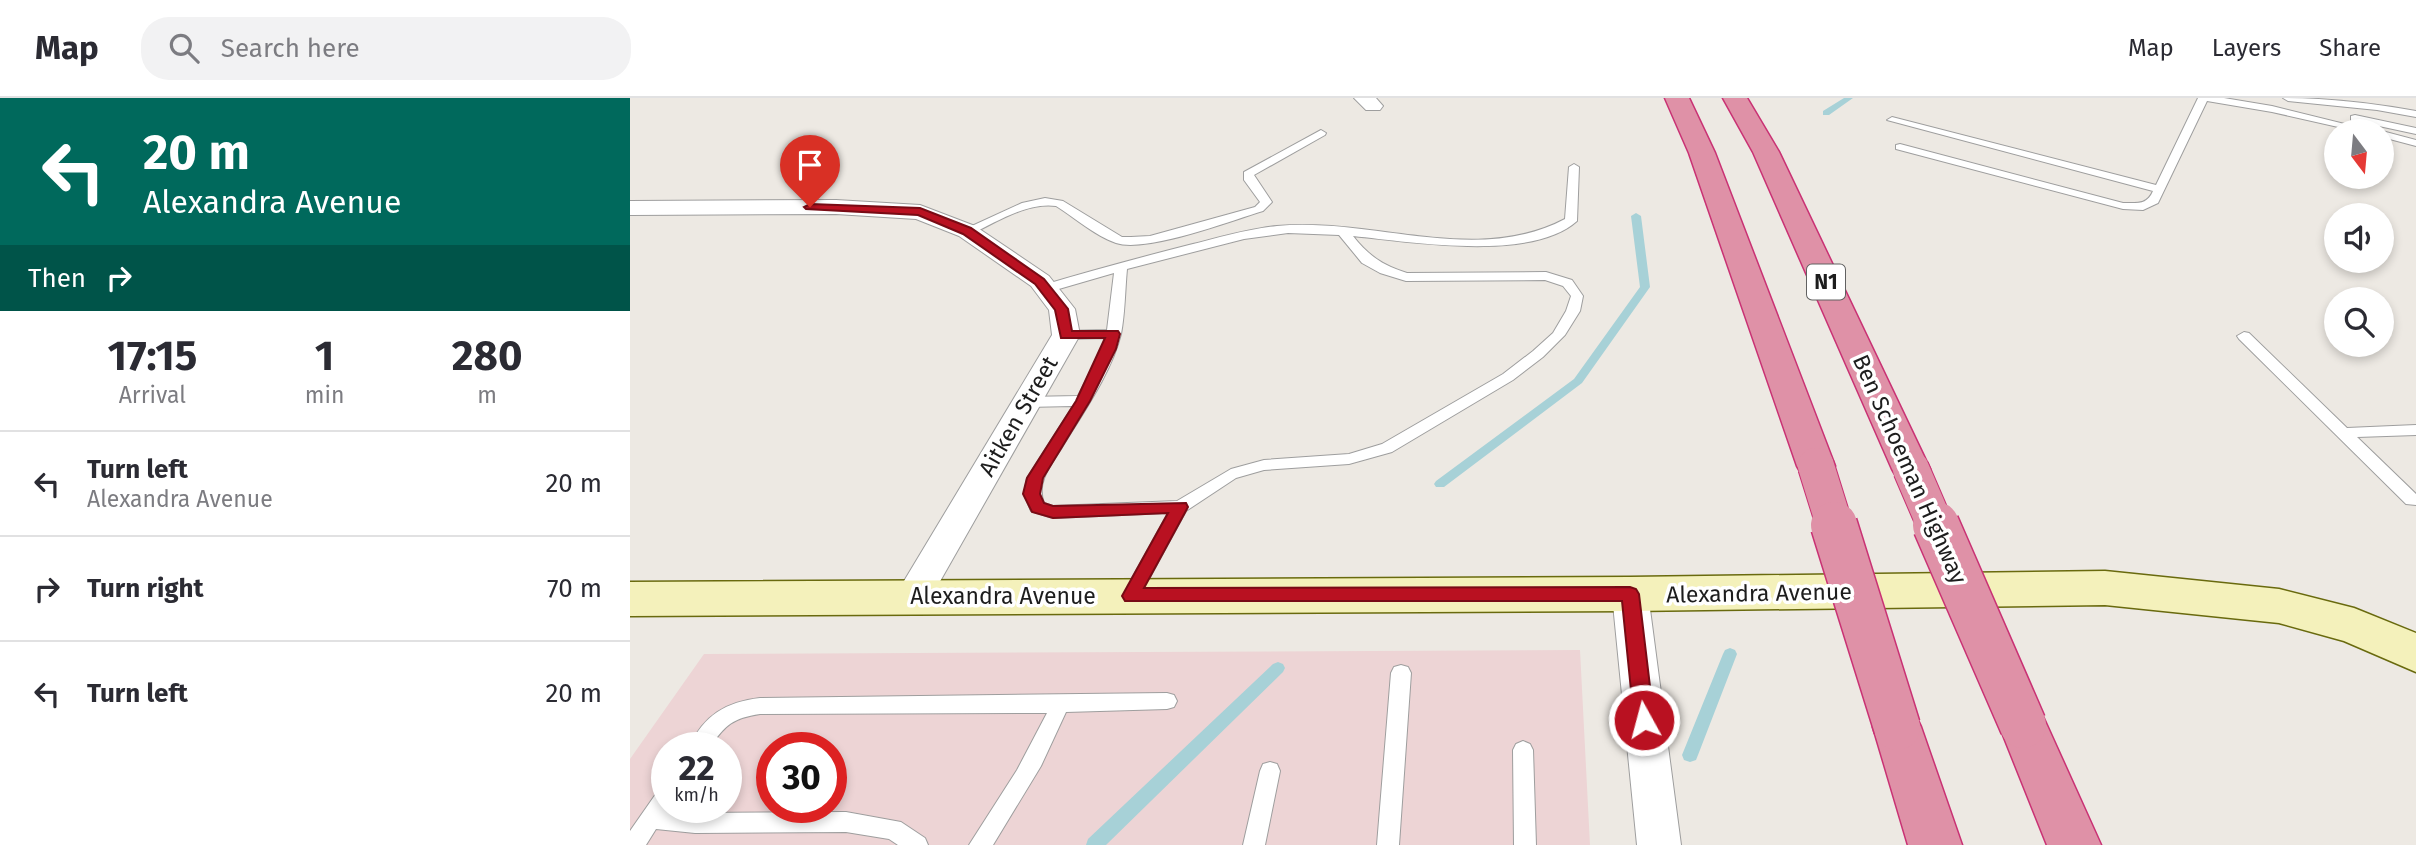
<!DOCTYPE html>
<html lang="en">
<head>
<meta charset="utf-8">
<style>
  body { margin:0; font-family:"Fira Sans",sans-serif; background:#f2f2f3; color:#2b2b33; height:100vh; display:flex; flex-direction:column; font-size:26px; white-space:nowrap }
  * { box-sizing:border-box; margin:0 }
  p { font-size:23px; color:#7c7c81 }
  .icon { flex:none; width:38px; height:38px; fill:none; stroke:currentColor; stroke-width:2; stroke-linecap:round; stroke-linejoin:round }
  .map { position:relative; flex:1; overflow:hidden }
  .sheet { display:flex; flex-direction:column; background:#fff; width:630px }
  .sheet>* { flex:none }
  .guide { background:#00695c; color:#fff; overflow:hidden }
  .needle { width:46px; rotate:164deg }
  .fabs { position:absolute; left:1694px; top:21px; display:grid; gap:14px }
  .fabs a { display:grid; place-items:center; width:70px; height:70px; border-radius:50%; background:#fff; box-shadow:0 4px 10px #0003; font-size:35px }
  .speed { position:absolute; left:21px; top:634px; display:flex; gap:14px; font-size:35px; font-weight:700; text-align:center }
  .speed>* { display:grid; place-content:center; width:91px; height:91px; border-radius:50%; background:#fff; box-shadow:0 4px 10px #0003; line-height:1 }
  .speed small { font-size:18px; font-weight:400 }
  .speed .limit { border:10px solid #d22; background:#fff; color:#111 }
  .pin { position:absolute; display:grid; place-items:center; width:60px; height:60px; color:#fff; margin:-72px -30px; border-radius:50% 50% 50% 0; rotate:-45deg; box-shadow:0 0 7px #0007 }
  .pin .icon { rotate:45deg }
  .me { position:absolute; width:77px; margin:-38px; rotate:353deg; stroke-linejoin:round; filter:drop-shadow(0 0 5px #0008) }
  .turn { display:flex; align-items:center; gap:24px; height:147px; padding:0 28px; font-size:32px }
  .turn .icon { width:91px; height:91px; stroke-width:2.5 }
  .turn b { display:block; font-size:49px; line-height:60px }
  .then { display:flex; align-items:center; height:66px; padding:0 28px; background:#0003; gap:14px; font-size:26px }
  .eta { display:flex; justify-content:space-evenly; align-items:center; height:119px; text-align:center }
  .eta b { font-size:42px; font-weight:700; line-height:49px }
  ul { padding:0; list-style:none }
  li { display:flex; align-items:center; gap:21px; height:105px; padding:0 28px; border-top:2px solid #e1e1e2 }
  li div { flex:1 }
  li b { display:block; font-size:26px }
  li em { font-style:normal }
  header { display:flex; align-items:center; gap:42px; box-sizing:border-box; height:98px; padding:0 35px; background:#fff; border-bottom:2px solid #e1e1e2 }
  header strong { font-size:33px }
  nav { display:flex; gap:38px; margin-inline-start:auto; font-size:24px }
  .search { width:490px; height:63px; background:#f2f2f3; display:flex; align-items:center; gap:18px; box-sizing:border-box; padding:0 24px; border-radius:28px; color:#7c7c81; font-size:26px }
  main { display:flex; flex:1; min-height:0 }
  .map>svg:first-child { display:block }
  .commercial { fill:#edd4d5; fill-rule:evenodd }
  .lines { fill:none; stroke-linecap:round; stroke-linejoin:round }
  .stream { fill:#a7d1d7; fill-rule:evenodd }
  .service-casing { stroke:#9e9e9e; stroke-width:2 }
  .minor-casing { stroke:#9e9e9e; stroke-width:2 }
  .secondary-casing { stroke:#696a0e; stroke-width:3 }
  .motorway-casing { stroke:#c93274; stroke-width:3 }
  .service { fill:#fff; fill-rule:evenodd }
  .minor { fill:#fff; fill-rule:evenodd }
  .secondary { fill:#f4f1bb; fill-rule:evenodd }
  .motorway { fill:#df91a7; fill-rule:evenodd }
  .motorway-bridge-far1-casing { stroke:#c93274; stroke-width:38; stroke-linecap:butt }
  .motorway-bridge-casing { stroke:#c93274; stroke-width:49; stroke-linecap:butt }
  .motorway-bridge-far1 { stroke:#df91a7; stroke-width:36 }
  .motorway-bridge { stroke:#df91a7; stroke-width:46 }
  .route { fill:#b91121; stroke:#780b15; stroke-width:2 }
  .labels { text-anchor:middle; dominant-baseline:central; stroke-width:7; stroke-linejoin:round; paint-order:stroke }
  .shield { fill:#fff; stroke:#616161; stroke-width:2 }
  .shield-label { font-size:21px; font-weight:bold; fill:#1d1d1d }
  .street-label { font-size:23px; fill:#1d1d1d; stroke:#fff }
</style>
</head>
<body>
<header>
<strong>Map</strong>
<div class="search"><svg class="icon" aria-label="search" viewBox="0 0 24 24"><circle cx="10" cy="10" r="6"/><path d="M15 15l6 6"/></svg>Search here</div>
<nav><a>Map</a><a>Layers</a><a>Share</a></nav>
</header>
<main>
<section class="sheet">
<div class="guide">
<div class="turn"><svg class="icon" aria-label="left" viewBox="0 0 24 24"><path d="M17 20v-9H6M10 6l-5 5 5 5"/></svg><div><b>20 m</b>Alexandra Avenue</div></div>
<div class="then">Then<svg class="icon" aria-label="right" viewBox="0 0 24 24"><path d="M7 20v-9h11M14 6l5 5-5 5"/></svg></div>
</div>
<div class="eta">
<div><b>17:15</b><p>Arrival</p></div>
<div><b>1</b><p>min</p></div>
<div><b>280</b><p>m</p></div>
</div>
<ul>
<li><svg class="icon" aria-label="left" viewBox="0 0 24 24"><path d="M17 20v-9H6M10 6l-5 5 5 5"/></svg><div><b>Turn left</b><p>Alexandra Avenue</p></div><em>20 m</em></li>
<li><svg class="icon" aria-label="right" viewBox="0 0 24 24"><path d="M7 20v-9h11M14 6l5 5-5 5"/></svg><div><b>Turn right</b></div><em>70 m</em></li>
<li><svg class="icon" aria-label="left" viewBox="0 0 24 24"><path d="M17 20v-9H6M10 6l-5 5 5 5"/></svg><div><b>Turn left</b></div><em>20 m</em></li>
</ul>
</section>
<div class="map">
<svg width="1786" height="747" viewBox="0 0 1786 747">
  <rect width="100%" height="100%" fill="#ede9e3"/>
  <path class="commercial" d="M950,552L960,747H0V661L74,556ZM37,649H96V709H37ZM142,649H201V709H142Z"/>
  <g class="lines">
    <path class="stream" d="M1214,0H1223L1199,17H1193V13Z
      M1006,115L1011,118L1020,189L952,285L814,389H806L804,386L806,383L944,281L1010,189L1001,118Z
      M1100,550L1105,552L1107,556L1068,657L1066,662L1060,664L1054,662L1052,657L1093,556L1095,552Z
      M648,564L653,566L655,570L653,574L476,747H456L458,741L643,566Z"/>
    <g class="service-casing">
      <path id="service" d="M1568,0H1594L1642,8L1743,33H1726L1642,14L1577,3L1528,105L1513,112L1493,111L1266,51V47L1270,46L1493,105C1508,105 1517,107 1523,93L1257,22L1262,19L1526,87Z
        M1653,0C1698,0 1742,5 1786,13V19L1747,12L1658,3Z
        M1725,17L1786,30V36L1721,22V18Z
        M691,32L696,35L695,37L624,77L642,104L633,113C600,123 516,155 486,145C465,138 444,119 426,108C397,104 367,124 341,136H333L331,133L392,105L415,100L433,103L492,139H501L520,138L625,109L630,104L614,82V74Z
        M1751,33H1752L1786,42V48L1752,39Z
        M944,66L949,69L947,123C902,164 780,144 723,138C739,158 752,167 777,175L916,174L942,182L953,198L950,213L935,237L913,259L883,282L762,354L719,366L634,372L606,380L556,413L507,503L501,505L495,503L492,498L538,415L423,420L401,413L394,396L397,380L443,308L396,309L389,304L396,299L448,298L472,251L475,240L436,241L429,237L436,233L477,232L484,175L415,195L409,191L410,188C460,173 508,160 559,147C588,140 617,131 647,128C742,119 846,168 935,121L939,69ZM658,135L709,137L732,165L750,175L776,183L915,182L933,188L941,198L936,213L923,235L903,253L873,276L752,346L719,356L634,362L601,371L547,403L423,408L414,405C406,385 420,368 431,351C452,316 481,276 491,236C495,216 495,192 497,171L614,141Z
        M1614,234L1619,235L1717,330L1786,327V337L1727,339L1786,396V407L1776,406L1609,241L1607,238Z
        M771,567L778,569L781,575L769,747H747L761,575L764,569Z
        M537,595L544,597L547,603L544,609L537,611L436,614L411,668L363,747H339L387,672L417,615L130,616C103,620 95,627 80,649H59C74,617 96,604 130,600Z
        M893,643L900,646L903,652L906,747H884L883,652L886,646Z
        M640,664L647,666L650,673L635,747H613L630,673L633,666Z
        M37,687V709H41L39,712L65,715L216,714L271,724L295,740L298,747H268L259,741L216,734L65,735L26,731L16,747H0V733L30,690Z"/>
    </g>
    <g class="minor-casing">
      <path id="minor" d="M724,0H746L753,8L750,12H736Z
        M206,102L290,107L345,128L419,178L445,211L450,237L296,508L283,512L270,508L265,498L422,237L419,212L401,188L329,138L286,121L206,116L0,117V103Z
        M1000,482L1013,486L1018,496L1051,747H1007L982,496L987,486Z"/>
    </g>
    <g class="secondary-casing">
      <path id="secondary" d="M1475,473L1649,491L1724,510L1786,535V574L1714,543L1649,525L1475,507L1000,513L0,518V484L1000,479Z"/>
    </g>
    <g class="motorway-casing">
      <path id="motorway" d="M1035,0H1059L1085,55L1205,368L1200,377L1186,381L1172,377L1167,368L1059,55Z
        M1093,0H1117L1149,54L1300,371L1295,380L1281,384L1267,380L1262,371L1123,54Z
        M1393,606L1410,612L1471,747H1417L1369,627L1376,612Z
        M1267,608L1284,614L1291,629L1332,747H1278L1243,629L1250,614Z"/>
    </g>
    <use href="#service" class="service"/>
    <use href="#minor" class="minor"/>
    <use href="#secondary" class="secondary"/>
    <use href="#motorway" class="motorway"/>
    <g class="motorway-bridge-far1-casing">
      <path id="motorway-bridge-far1" d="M1186,368L1205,429
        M1281,371L1306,429"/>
    </g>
    <g class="motorway-bridge-casing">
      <path id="motorway-bridge" d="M1204,427L1267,629
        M1306,427L1393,627"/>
    </g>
    <use href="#motorway-bridge-far1" class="motorway-bridge-far1"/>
    <use href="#motorway-bridge" class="motorway-bridge"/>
  </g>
  <path class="route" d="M180,106L290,110L341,130L414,181L438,211L442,233H488L490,236L486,251L460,303L413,380L410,396L414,405L423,408L556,405L558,409L514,490L1000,489L1006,491L1009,496L1024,622L1021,628L1014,630L1007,628L1004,622L992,503H495L492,498L538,415L423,420L402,414L393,396L397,380L446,303L475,240H431L425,212L405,186L333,136L288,117L176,111L174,109Z"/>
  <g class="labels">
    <rect class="shield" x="1177" y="166.5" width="38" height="35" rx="5"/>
    <g class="shield-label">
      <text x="1196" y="184">N1</text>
    </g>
    <g class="street-label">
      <text transform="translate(388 318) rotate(-60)">Aitken Street</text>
      <text transform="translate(1280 371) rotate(66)">Ben Schoeman Highway</text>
      <text transform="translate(1129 495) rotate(-1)">Alexandra Avenue</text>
      <text x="373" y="498">Alexandra Avenue</text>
    </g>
  </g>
</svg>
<div class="fabs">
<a><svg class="needle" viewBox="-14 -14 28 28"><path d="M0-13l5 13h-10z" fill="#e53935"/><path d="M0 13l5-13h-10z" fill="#7c7c81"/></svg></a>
<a><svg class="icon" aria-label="sound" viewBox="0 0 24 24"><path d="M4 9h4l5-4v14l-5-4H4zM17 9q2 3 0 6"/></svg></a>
<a><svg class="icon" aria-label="search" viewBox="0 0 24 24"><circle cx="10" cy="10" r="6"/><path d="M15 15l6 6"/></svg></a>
</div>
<div class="speed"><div>22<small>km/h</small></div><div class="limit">30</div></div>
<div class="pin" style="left:180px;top:109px;background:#d93025"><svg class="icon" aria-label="arrive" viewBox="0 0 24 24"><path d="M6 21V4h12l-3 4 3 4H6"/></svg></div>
<svg class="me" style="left:1014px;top:622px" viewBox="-20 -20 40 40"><circle r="17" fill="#b91121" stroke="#fff" stroke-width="3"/><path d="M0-11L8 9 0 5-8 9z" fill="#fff"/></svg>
</div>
</main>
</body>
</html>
